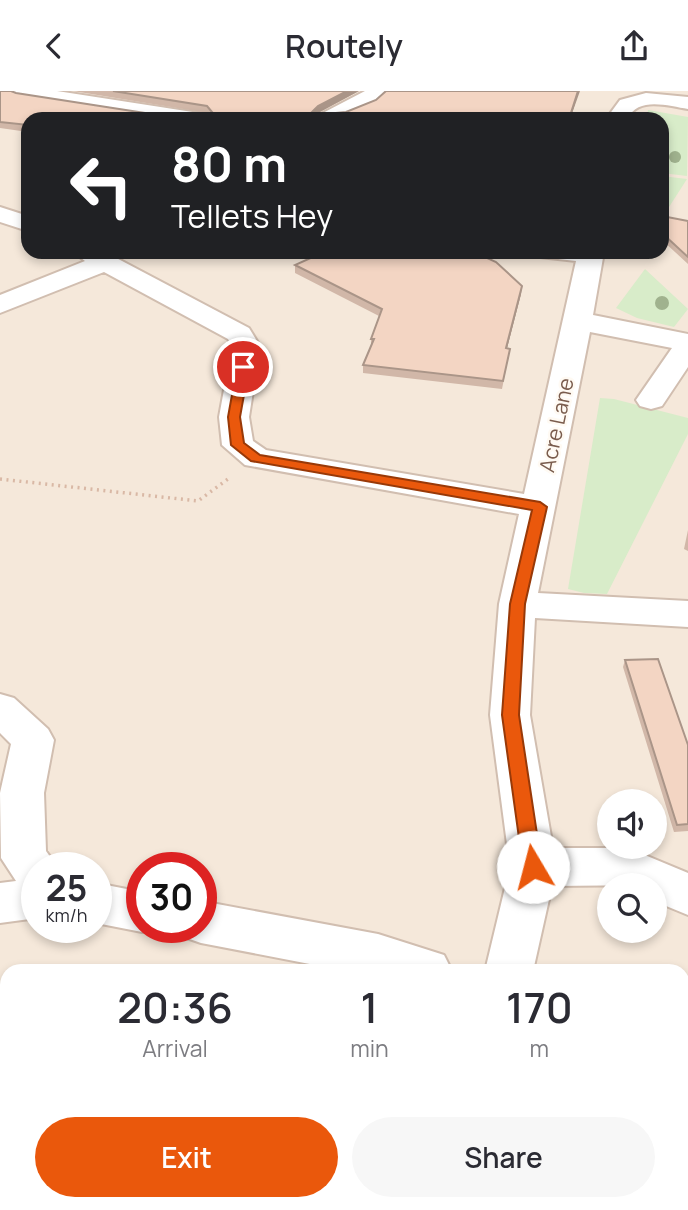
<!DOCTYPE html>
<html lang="en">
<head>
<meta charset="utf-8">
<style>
  body { margin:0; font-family:Manrope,sans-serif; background:#f7f7f7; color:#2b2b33; height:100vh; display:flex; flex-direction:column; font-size:26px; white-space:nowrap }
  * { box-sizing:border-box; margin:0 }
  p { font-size:23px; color:#7c7c81 }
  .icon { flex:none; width:38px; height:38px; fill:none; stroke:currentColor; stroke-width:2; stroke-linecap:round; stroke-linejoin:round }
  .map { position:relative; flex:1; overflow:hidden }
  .sheet { position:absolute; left:0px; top:873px; width:690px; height:247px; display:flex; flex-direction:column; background:#fff; border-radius:21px 21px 0 0; box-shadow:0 4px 10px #0003 }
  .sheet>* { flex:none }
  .banner { position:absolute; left:21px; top:21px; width:648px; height:147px; border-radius:21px; box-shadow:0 4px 10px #0003; background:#202124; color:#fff; overflow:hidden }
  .buttons { position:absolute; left:597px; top:698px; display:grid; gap:14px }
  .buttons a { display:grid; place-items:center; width:70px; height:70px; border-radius:50%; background:#fff; box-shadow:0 4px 10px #0003; font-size:35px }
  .speed { position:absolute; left:21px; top:761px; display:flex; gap:14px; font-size:35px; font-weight:700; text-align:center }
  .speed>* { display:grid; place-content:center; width:91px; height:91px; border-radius:50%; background:#fff; box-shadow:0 4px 10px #0003; line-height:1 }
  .speed small { font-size:18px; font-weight:400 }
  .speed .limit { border:10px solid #d22; background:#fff; color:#111 }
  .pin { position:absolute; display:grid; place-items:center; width:60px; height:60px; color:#fff; margin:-30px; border:4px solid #fff; border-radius:50%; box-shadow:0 2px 7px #0007 }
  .me { position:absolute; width:77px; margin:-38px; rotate:352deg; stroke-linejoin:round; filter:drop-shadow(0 0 5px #0008) }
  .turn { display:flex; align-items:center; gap:24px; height:147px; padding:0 35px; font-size:32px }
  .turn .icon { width:91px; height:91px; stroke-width:2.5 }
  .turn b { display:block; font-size:49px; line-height:60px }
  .eta { display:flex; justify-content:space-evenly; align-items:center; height:119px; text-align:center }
  .eta b { font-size:42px; font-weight:600; line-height:49px }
  .cta { display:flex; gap:14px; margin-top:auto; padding:14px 35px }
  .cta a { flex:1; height:80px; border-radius:42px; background:#ea580c; color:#fff; font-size:28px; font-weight:600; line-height:80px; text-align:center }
  .cta a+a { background:#f7f7f7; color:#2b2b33 }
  header { display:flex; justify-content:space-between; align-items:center; height:91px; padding:0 35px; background:#fff; font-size:32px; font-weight:600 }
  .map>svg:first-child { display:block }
  .residential { fill:#f5e8da; fill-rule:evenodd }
  .green { fill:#d8ecc9 }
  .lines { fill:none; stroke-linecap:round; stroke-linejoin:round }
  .minor-casing { stroke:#d1beb0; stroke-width:4 }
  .path { stroke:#d9b8a5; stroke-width:3.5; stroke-dasharray:2 4.5; stroke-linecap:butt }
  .minor { fill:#fff; fill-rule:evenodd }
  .tree { fill:#a0b28e }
  .wall { fill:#d1b7a8 }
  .shaded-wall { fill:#aa9588 }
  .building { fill:#f3d5c3; stroke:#aa9588; stroke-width:2 }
  .route { fill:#ea580c; stroke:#983908; stroke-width:2 }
  .labels { text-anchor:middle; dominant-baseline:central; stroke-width:5; stroke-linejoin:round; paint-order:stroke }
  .street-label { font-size:21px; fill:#7a5c4d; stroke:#fffaf3 }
</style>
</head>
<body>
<header><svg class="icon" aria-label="back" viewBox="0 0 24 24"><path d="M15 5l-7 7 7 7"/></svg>Routely<svg class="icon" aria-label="share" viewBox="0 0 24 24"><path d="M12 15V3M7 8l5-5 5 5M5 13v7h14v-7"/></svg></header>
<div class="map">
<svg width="688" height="1119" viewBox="0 0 688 1119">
  <rect width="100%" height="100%" fill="#fdf6ec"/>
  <path class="residential" d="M0,0H688V1119H0ZM28,28H662V161H28ZM609,710H654V756H609ZM37,777H96V836H37ZM142,777H201V836H142ZM609,794H654V840H609ZM7,880H682V1113H7Z"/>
  <path class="green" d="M648,19L688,26L687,85L662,82V28H647Z
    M662,85L687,88L662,127Z
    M645,178L688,218L674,236L637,227L616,217Z
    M600,307L614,308L688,327V343L607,503L584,502L568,498Z"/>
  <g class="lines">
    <g class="minor-casing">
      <path id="minor" d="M8,0H57L199,22L206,24L210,28H159L18,6L11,4Z
        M365,0H389C372,22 341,28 315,28L319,24Z
        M646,2L688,6V18C669,15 637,5 628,28H606L620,9Z
        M0,116L28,125V140L0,131Z
        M73,161H105L249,237L260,255L249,326L253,350L266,359L524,403L576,170L540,166L536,161H604L593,224L688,243V276L662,315L651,318L640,315L636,309L672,257L590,241L538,502L688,510V536L535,527L530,624L553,757H628L688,782V824L654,810V794L552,795L533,880H485L510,776L490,624L499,513L519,423L245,374L222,354L219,326L232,255L228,248L104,181L0,222V204L85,170Z
        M0,603L14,607L48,638L54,649L44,702L46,760L58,777H37V827L0,832V792L16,790L1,767L0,702L11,653L0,642Z
        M96,792L142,801V836H156L142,841L96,832Z
        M201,810L378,843L444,864L452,880H346L201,852L184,846L180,836H201Z
        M430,1113H486L484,1119H428Z"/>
    </g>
    <path class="path" d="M0,388L198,410L228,388"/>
    <use href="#minor" class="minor"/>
  </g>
  <g class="tree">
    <circle cx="675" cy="66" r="6"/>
    <circle cx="662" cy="212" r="7"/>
  </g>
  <path class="wall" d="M0,0L158,24H209L208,22L73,0H359L318,22L316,24L575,13L570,28H28V41L0,37Z
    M662,125L688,130V173L662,149Z
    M295,174L521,203L507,257L510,258L502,298L363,282V274L371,256V248L379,225L295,182Z
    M688,439V460L684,458Z
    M625,569L688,654V740L674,741L623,576Z
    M682,913H688V962H682Z"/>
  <path class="shaded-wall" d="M347,0H359L318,22L312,28V21L318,15Z
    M578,0H580L570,28H569Z
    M522,195L521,203L505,265L506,257Z"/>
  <path class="building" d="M0,0H11L16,2L158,24H209L212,21L207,15L113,0H347L318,15L312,21L315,24L346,21L376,9L386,0H578L569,28H28V34L0,31Z
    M662,125L688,130V166L662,142Z
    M324,161H474L496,171L522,195L506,257L510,258L503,290L363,274L374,248H371L382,218L295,174Z
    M658,568L688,654V733L677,734L625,569Z
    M682,913H688V956H682Z
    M593,1113H663L662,1119H592Z"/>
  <path class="route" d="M243,272L249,276L240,326L244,352L260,364L540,411L547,416L525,513L519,624L542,776L539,782L533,784L526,782L523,776L502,624L510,513L532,419L251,370L231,354L228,326L237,276Z"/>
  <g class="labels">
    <g class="street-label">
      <text transform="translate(556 334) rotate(-78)">Acre Lane</text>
    </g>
  </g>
</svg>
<div class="buttons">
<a><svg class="icon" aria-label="sound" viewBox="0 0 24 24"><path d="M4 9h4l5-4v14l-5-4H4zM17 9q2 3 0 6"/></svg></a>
<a><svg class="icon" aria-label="search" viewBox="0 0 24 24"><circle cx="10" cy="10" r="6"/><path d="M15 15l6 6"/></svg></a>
</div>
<div class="speed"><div>25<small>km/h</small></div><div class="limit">30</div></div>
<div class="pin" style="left:243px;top:276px;background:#d93025"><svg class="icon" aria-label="arrive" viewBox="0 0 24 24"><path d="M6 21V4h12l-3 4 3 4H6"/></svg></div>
<svg class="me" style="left:533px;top:776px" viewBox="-20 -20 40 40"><circle r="19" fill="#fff"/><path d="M0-13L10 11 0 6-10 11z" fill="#ea580c"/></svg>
<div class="banner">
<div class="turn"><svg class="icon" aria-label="left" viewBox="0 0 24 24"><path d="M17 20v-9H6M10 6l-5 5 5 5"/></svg><div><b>80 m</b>Tellets Hey</div></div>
</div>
<section class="sheet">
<div class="eta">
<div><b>20:36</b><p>Arrival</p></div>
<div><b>1</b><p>min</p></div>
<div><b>170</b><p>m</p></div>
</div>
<div class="cta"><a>Exit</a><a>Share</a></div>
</section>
</div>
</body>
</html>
